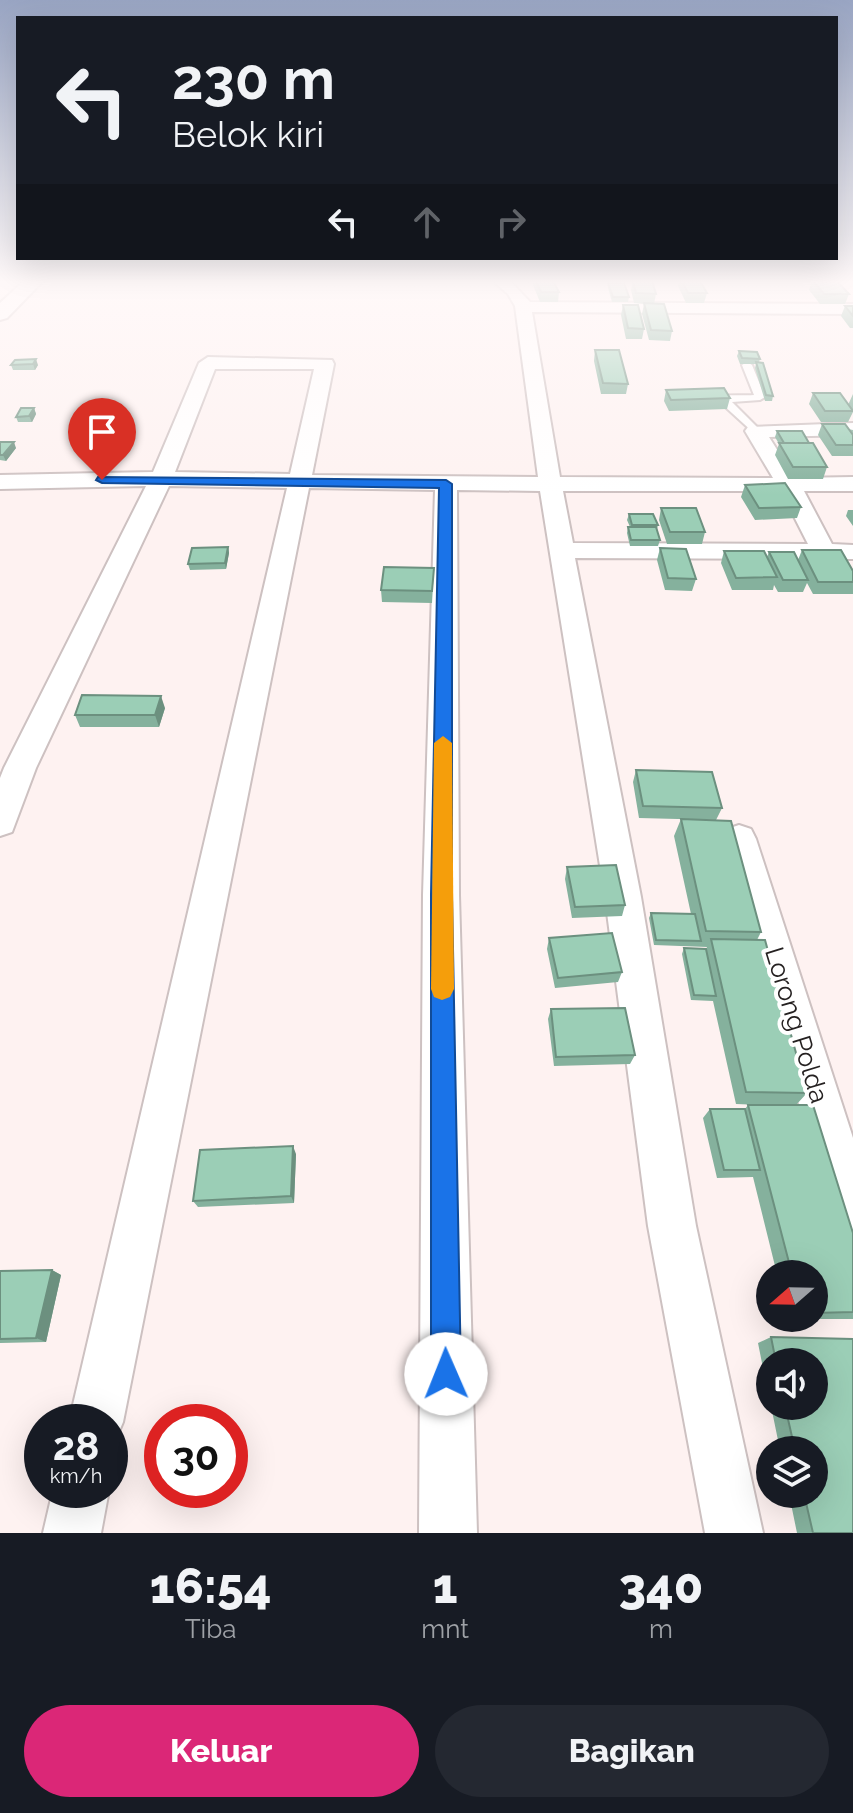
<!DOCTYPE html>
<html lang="id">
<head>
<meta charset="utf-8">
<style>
  body { margin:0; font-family:Raleway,sans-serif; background:#242831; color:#f1f3f6; height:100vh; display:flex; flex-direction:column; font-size:30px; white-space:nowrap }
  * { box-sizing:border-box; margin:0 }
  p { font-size:26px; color:#9ea1a6 }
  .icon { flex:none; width:44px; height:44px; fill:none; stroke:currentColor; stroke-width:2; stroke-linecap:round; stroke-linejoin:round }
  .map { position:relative; height:1533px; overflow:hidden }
  .details { display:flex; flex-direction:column; background:#171b24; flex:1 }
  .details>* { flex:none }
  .banner { position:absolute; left:16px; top:16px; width:822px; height:244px; border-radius:0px; box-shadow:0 8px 32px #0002; background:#171b24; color:#f1f3f6; overflow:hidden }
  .needle { width:52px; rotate:250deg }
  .controls { position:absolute; left:756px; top:1260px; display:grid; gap:16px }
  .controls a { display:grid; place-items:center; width:72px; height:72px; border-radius:50%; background:#171b24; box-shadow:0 8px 32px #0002; font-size:40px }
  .speed { position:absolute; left:24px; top:1404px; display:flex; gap:16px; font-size:40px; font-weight:700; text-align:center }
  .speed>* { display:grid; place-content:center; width:104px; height:104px; border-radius:50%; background:#171b24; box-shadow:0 8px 32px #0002; line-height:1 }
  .speed small { font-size:20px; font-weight:400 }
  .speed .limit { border:12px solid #d22; background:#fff; color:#111 }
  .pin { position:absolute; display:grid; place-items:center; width:68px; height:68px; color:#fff; margin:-82px -34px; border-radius:50% 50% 50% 0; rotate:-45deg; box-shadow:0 0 8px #0007 }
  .pin .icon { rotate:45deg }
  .me { position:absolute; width:88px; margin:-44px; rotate:359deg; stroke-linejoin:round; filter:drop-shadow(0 0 6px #0008) }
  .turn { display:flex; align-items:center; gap:28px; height:168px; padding:0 24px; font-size:36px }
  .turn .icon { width:104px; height:104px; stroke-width:2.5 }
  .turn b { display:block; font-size:56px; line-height:68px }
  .lanes { display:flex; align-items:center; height:76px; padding:0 24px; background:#0003; justify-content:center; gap:40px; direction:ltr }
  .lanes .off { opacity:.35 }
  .eta { display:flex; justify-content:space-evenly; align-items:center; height:136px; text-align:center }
  .eta b { font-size:48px; font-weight:800; line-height:56px }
  .cta { display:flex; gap:16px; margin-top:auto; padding:16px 24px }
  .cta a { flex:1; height:92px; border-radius:48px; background:#db2777; color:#fff; font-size:32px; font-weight:800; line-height:92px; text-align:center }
  .cta a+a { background:#242831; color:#f1f3f6 }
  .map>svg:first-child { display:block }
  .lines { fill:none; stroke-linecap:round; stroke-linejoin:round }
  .service-casing { stroke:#cdc1c1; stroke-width:4 }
  .minor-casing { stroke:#cdc1c1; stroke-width:4 }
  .tertiary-casing { stroke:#cdc1c1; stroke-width:4 }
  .service { fill:#fff; fill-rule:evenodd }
  .minor { fill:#fff; fill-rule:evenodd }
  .tertiary { fill:#fff; fill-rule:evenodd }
  .wall { fill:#85b19d }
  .shaded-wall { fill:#6c907f }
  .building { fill:#9bceb6; stroke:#6c907f; stroke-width:2 }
  .route { fill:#1a73e8; stroke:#114b97; stroke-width:2 }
  .slow { fill:#f59e0b }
  .labels { text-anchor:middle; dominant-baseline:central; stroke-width:8; stroke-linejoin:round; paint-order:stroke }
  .near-street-label { font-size:26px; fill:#252121; stroke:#fff }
</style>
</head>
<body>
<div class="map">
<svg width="853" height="1533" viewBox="0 0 853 1533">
  <rect width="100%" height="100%" fill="#fef2f1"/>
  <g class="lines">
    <g class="service-casing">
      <path id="service" d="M747,362L752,365L765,397L760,400L732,402L759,429V433L755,434L721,403L705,398C715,394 741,396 754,395L742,365Z"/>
    </g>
    <g class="minor-casing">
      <path id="minor" d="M493,281H510L530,302L853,304V314L532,312L560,477L773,478L745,431L748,427L853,423V435L769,437L795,478L853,477V491H804L832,544L853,545V559L575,558L641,897L696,1226L763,1533H705L648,1226L605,897L540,491L457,490L459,895L477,1533H419L423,895L435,490L309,488L123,1422L115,1441L110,1443V1422H69L287,488L169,486L36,768L12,832L0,836V778L4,768L146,486L0,489V475L153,472L199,363L208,357L332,360L334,364L312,475L538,477L515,306L508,294ZM215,369H314L290,474L175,472ZM563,491H781L808,544L573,543Z
        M739,825L751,829L756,839L853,1138V1234L836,1228L830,1211L722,839L727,829Z
        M53,1490H109L101,1533H43Z"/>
    </g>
    <g class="tertiary-casing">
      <path id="tertiary" d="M24,281H43L7,318L0,320V303Z"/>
    </g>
    <use href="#service" class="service"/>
    <use href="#minor" class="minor"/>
    <use href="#tertiary" class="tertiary"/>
  </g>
  <path class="wall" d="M526,281H553L559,292L558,302H540L533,285V282L527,283Z
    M633,281L656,294L654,304L672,331L670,341L649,340L642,314L644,304L634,303L631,290Z
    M679,281H700L707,293L704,303H686L678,286Z
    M812,281H837L849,294L845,304H820L809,290Z
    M608,283L629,297L628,302H612L608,288Z
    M623,305L644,329L642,339H626L621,315Z
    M845,306H853V328H850L841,316Z
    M595,350L628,384L626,394H601L594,361Z
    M739,351L760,359L759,362L773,396L772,401H765L755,368L756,364H740L737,356Z
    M11,365H38L35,370H13Z
    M666,390L730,398L727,409L669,411L664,401Z
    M813,393L848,405L853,394V412L848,422H821L809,404Z
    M34,408L36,414L32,422H18L16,417Z
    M822,424L853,430V456H832L818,435Z
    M777,431L809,443L827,467L823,479H788L775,455L779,444L775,437Z
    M0,442L16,448L6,461L0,460Z
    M745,485L801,507L797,518L755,520L741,497Z
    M661,508L705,532L702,544H667L659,520Z
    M848,510H853V526L846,516Z
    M629,514L658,525L657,529L660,540L658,546H630L627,533L628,527H630L627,520Z
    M228,547L229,553L226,569L190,570L188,564Z
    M660,548L696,579L692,591L665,590L657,560Z
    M802,550L853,571V594H813L807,583L803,592H778L774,585L773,590H732L721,563L724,551L767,557L769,552L798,560Z
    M434,568L432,603L382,602L381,590Z
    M165,708L159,727H80L75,715Z
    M636,770L722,808L716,820L639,818L633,782Z
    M681,819L761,932L757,940L807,1093L796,1105L853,1233V1319H788V1318H814V1274H777L753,1177L717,1178L703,1118L710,1109H745L748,1105H762L736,1104L713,1001L691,1000L682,954L684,948L706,949L707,947L654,945L649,918L651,913L691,914L674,836Z
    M567,867L625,905L622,916L572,918L565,879Z
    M549,938L622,972L618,982L555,988L547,949Z
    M551,1009L635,1055L630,1064L554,1066L548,1019Z
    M296,1154L294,1203L198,1207L193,1201Z
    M52,1270L61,1275L46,1342L0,1343V1271Z
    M771,1337L853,1339V1533H797L789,1494H814V1450H780L771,1406H814V1362H770V1403L758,1343Z"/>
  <path class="shaded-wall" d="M36,359L38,365L35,370L33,364Z
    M34,408L36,414L32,422L29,416Z
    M14,442L16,448L6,461L3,455Z
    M228,547L229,553L226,569L225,563Z
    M161,696L165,708L159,727L155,715Z
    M293,1146L296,1154L294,1203L291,1196Z
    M52,1270L61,1275L46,1342L36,1338Z"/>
  <path class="building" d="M536,281H553L559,292H541Z
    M633,281H652L656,294L636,293Z
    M682,281H700L707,293H688Z
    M813,281H837L849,294H824Z
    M608,283H624L629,297H613Z
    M644,303L664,304L672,331L651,330Z
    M623,305H638L644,329L628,328Z
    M845,306H853V316Z
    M595,350H619L628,384L603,383Z
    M739,351L757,352L760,359L742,358Z
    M36,359L33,364L11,365L15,360Z
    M756,362L763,363L773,396L766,395Z
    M724,388L730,398L671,400L666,390Z
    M813,393H840L853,411H825Z
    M21,408H34L29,416L16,417Z
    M822,424H845L853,435V445H836Z
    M777,431H802L809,443H784Z
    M0,442H14L3,455H0Z
    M779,443H813L827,467H793Z
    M785,483L801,507L759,508L745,485Z
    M661,508H696L705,532H670Z
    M629,514H653L658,525H632Z
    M628,527H656L660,540H631Z
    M228,547L225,563L188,564L192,548Z
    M660,548L686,549L696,579L668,578Z
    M802,550H841L853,571V582H818Z
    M724,551H764L777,577L736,578Z
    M769,552H794L808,580H783Z
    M384,567L434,568L432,591L381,590Z
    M82,695L161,696L155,715H75Z
    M636,770L712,772L722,808L643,806Z
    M681,819L731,821L761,932L706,931Z
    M616,865L625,905L575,907L567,867Z
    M651,913L695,914L701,941L656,940Z
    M612,933L622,972L558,978L549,938Z
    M711,939L765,940L807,1093L746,1092Z
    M684,948L706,949L716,996L694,995Z
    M625,1008L635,1055L556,1057L551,1009Z
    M748,1105H813L853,1233V1312L814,1313V1274H792Z
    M710,1109H745L760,1170H724Z
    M293,1146L291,1196L193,1201L200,1150Z
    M52,1270L36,1338L0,1339V1271Z
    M771,1337L853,1339V1533H813L804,1494H814V1450H795L785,1406H814V1362H776Z"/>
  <linearGradient id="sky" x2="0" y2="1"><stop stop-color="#99a5c3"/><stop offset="0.57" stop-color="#fff9f9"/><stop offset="1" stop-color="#fff9f9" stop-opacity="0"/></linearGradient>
  <rect width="853" height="495" fill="url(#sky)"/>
  <path class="route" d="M98,477L446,480L452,484V895L461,1374L457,1384L446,1388L436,1384L431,1374V895L439,488L102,483L96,480Z"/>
  <path class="slow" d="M443,736L452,743L454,989L450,997L442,1000L434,997L431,989L434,743Z"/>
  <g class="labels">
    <g class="near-street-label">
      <text transform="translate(797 1025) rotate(73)">Lorong Polda</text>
    </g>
  </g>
</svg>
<div class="controls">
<a><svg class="needle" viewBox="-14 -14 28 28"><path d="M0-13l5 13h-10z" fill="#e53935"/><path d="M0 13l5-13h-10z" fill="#9ea1a6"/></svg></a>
<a><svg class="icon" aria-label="sound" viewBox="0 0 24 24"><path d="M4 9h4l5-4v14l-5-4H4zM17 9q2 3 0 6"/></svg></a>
<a><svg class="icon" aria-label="layers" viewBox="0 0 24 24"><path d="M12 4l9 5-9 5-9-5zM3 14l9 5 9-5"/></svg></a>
</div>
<div class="speed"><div>28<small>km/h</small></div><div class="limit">30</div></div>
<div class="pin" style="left:102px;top:480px;background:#d93025"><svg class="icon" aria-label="arrive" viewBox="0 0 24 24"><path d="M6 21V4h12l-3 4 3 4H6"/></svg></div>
<svg class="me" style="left:446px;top:1374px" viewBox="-20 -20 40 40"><circle r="19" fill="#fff"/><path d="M0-13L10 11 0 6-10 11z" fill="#1a73e8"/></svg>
<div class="banner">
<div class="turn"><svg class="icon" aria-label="left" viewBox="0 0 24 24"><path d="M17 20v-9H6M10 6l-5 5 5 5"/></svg><div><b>230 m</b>Belok kiri</div></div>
<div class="lanes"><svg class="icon" aria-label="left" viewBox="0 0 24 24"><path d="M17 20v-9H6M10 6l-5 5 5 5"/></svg><svg class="icon off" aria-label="ahead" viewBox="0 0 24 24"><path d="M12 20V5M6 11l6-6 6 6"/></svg><svg class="icon off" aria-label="right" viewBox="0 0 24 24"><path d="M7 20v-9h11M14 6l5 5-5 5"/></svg></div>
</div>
</div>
<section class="details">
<div class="eta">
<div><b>16:54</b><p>Tiba</p></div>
<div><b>1</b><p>mnt</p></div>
<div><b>340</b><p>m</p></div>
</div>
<div class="cta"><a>Keluar</a><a>Bagikan</a></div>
</section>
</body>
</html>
